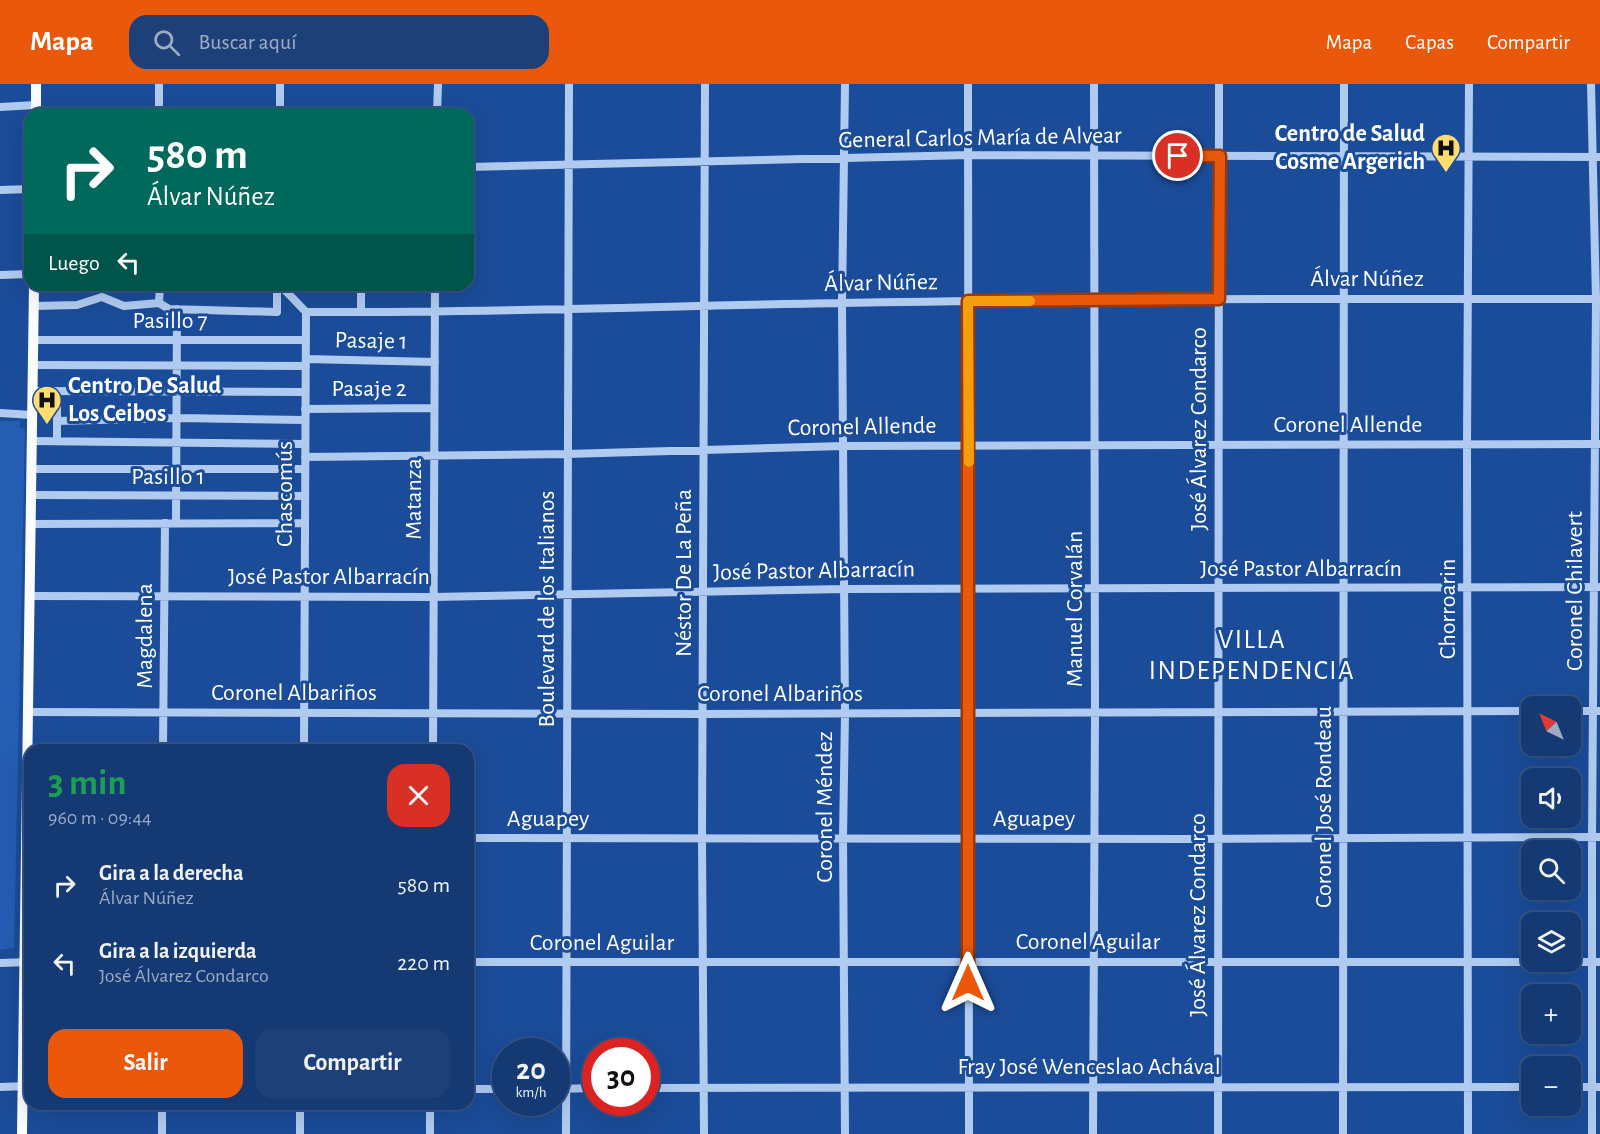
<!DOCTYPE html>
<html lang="es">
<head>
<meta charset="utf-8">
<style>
  body { margin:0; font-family:"Alegreya Sans",sans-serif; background:#1d4078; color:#f1f3f6; height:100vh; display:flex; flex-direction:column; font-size:22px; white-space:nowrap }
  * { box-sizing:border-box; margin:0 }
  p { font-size:20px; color:#9dacc4 }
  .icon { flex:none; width:33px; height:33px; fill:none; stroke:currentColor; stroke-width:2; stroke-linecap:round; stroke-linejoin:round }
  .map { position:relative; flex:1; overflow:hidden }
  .panel { position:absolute; left:24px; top:660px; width:450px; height:366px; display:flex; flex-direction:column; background:#143973; border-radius:18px; box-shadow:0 6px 24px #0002,0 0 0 2px #335385 }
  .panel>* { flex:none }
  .top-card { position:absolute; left:24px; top:24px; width:450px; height:183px; border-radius:18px; box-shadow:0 6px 24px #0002,0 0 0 2px #335385; background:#00695c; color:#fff; overflow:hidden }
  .needle { width:39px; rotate:317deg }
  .tools { position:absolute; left:1521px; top:612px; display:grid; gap:12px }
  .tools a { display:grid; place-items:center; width:60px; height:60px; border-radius:12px; background:#143973; box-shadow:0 6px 24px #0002,0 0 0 2px #335385; font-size:30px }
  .speed { position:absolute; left:492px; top:954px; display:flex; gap:12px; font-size:30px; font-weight:700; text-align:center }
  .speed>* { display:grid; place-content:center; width:78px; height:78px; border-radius:50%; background:#143973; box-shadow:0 6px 24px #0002,0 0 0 2px #335385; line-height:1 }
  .speed small { font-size:15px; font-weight:400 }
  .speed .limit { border:9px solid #d22; background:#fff; color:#111 }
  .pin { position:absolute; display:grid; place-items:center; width:51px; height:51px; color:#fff; margin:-26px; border:3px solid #fff; border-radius:50%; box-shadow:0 2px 6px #0007 }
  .me { position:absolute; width:66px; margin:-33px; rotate:0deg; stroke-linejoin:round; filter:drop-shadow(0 0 4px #0008) }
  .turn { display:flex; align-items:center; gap:21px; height:126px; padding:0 24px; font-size:27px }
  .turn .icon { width:78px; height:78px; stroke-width:2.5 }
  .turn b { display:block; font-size:42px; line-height:51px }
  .then { display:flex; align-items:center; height:57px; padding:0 24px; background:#0003; gap:12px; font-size:22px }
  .round { display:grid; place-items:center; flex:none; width:63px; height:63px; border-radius:18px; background:#1d4078 }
  .summary { display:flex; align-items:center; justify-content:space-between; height:102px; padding:0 24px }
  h1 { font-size:36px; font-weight:600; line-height:45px; color:#1e9e55 }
  .button { display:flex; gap:12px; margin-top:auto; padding:12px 24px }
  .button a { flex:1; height:69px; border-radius:18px; background:#ea580c; color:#fff; font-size:24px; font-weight:600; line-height:69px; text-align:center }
  .button a+a { background:#1d4078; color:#f1f3f6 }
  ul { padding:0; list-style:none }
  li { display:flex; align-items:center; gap:18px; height:78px; padding:0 24px }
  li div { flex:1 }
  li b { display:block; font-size:22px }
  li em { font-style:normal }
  header { display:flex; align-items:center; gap:36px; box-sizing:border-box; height:84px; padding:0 30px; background:#ea580c; color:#fff }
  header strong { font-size:28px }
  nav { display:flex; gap:33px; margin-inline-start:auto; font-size:21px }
  .search { width:420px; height:54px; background:#1d4078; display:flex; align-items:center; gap:15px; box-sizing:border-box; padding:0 21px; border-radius:18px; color:#9dacc4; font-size:22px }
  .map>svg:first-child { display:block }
  .green { fill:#245db2 }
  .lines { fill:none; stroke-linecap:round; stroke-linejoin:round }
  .minor { stroke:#b1cbf0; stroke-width:8 }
  .major { stroke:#fafcff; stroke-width:10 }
  .route-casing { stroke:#983908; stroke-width:15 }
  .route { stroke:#ea580c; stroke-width:10 }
  .slow { stroke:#f59e0b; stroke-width:10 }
  .labels { text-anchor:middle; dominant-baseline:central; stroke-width:6; stroke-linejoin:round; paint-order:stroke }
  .poi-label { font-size:24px; font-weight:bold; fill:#fff; stroke:#1b4c99; text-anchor:end }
  .street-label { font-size:24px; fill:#fff; stroke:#1b4c99 }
  .quarter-label { font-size:27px; letter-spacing:1.5px; fill:#fff; stroke:#1b4c99 }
</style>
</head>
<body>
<header>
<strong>Mapa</strong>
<div class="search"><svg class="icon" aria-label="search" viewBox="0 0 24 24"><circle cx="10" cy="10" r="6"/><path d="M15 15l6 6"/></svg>Buscar aquí</div>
<nav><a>Mapa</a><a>Capas</a><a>Compartir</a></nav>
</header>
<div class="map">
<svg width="1600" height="1050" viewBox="0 0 1600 1050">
  <rect width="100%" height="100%" fill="#1b4c99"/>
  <path class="green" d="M0,337H20V344L25,345L14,864L0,866Z"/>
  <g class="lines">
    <path class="minor" d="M159,0V30
      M968,0L969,1050
      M1591,0L1596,215L1592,753V1050
      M0,23L36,21
      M280,30V0
      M437,30L438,0
      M468,83L969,71L1600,73
      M0,106L30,105
      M0,191L30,190
      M280,201L306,228L304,666
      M361,201V228
      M159,219L160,201
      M34,222L77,221L102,213L124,222L159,219L169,225L277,228V208L279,201
      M306,228C484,229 661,222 839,219C1093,214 1346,215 1600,215
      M33,256H306
      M306,275L435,278
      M33,281L306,282
      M33,307L305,308
      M32,322H57V357
      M305,325L434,324
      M0,329L32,331
      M57,337L176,334L305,336
      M31,357L305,360
      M305,373L567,370L844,362L1600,360
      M31,385H305
      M31,411L304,412
      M176,439L177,225
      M30,440L304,439
      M29,512L433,513L845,505L1600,503
      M1570,627H1600
      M28,628L704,630L1532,627
      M163,666L165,439
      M433,666L435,201
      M468,754L1189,755L1600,753
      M468,878H1600
      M0,879L30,878
      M0,1003L30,1002
      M1570,1003H1600
      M646,1004L1532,1003
      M468,1005H506
      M556,1005L596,1004
      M162,1020V1050
      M300,1020V1050
      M430,1050V1020
      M566,1050L569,0
      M704,1050L702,755L705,0
      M845,1050L843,754L845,630L842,219L845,0
      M1093,1050L1095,629L1094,0
      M1218,1050L1219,0
      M1343,1050L1344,0
      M1468,1050L1467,361L1469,0"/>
    <path class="major" d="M36,30V0
      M22,1050L34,201"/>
  </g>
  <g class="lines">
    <g class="route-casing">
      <path id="route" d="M968,899V217L1219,215L1220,72H1178"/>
    </g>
    <use href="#route" class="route"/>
    <path class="slow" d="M969,378L968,217H1030"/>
  </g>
  <defs>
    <g id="hospital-pin" transform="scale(1.5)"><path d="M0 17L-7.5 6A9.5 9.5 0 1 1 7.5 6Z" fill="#ffdc70" stroke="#1b4c99"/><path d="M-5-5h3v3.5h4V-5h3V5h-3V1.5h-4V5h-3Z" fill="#111"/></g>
  </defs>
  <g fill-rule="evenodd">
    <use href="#hospital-pin" x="1446" y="64"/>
    <use href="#hospital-pin" x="47" y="316"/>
  </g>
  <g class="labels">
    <g class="poi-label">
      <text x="1425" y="50">Centro de Salud<tspan x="1425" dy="28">Cosme Argerich</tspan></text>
      <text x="68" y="302" text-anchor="start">Centro De Salud<tspan x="68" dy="28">Los Ceibos</tspan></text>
    </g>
    <g class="street-label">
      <text transform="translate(980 54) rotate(-1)">General Carlos María de Alvear</text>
      <text x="1367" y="195">Álvar Núñez</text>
      <text transform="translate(881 199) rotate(-1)">Álvar Núñez</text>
      <text x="170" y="237">Pasillo 7</text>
      <text transform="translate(371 257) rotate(1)">Pasaje 1</text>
      <text x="369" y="305">Pasaje 2</text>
      <text x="1348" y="341">Coronel Allende</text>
      <text transform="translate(862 343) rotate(-1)">Coronel Allende</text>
      <text transform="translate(1199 345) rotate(-90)">José Álvarez Condarco</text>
      <text x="168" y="393">Pasillo 1</text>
      <text transform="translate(285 410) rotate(-90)">Chascomús</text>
      <text transform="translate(414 415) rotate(-90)">Matanza</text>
      <text x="1301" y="485">José Pastor Albarracín</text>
      <text transform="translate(814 487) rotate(-1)">José Pastor Albarracín</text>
      <text transform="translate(684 489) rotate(-90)">Néstor De La Peña</text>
      <text x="329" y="493">José Pastor Albarracín</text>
      <text transform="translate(1575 507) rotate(-90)">Coronel Chilavert</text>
      <text transform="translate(547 525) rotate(-90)">Boulevard de los Italianos</text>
      <text transform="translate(1075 525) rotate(-90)">Manuel Corvalán</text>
      <text transform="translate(1448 525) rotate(-90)">Chorroarin</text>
      <text transform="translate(145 552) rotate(-90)">Magdalena</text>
      <text x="294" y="609">Coronel Albariños</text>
      <text x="780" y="610">Coronel Albariños</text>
      <text transform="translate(825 723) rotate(-90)">Coronel Méndez</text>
      <text transform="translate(1324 723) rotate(-90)">Coronel José Rondeau</text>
      <text x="548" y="735">Aguapey</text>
      <text x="1034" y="735">Aguapey</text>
      <text transform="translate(1198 831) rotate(-90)">José Álvarez Condarco</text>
      <text x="1088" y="858">Coronel Aguilar</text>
      <text x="602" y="859">Coronel Aguilar</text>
      <text x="1089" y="983">Fray José Wenceslao Achával</text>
    </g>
    <g class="quarter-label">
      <text x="1252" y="555">VILLA<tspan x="1252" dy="31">INDEPENDENCIA</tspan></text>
    </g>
  </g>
</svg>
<div class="tools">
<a><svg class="needle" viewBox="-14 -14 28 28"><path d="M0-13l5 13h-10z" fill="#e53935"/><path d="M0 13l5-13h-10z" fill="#9dacc4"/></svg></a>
<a><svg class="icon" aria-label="sound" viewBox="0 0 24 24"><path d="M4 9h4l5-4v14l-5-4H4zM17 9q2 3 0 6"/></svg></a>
<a><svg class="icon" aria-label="search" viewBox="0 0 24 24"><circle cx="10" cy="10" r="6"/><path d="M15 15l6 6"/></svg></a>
<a><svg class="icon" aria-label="layers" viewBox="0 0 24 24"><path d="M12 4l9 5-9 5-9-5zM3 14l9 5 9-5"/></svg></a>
<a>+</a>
<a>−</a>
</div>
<div class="speed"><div>20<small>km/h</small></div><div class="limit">30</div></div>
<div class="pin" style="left:1178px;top:72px;background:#d93025"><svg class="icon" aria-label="arrive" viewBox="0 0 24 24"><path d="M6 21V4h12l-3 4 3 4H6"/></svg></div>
<svg class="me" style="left:968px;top:899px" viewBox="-20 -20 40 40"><path d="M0-17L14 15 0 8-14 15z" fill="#ea580c" stroke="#fff" stroke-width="4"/></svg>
<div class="top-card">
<div class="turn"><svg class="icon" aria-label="right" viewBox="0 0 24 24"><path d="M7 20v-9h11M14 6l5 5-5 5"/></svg><div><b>580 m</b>Álvar Núñez</div></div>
<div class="then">Luego<svg class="icon" aria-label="left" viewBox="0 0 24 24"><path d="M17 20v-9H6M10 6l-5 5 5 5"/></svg></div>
</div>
<section class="panel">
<div class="summary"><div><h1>3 min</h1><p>960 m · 09:44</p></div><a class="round" style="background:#d93025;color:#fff"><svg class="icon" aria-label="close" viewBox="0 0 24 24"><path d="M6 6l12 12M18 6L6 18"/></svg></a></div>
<ul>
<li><svg class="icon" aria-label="right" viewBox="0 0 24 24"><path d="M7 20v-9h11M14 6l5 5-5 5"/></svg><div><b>Gira a la derecha</b><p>Álvar Núñez</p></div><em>580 m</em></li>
<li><svg class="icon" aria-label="left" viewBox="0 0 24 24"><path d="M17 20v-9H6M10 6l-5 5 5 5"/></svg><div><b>Gira a la izquierda</b><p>José Álvarez Condarco</p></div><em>220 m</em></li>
</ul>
<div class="button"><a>Salir</a><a>Compartir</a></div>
</section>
</div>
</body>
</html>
